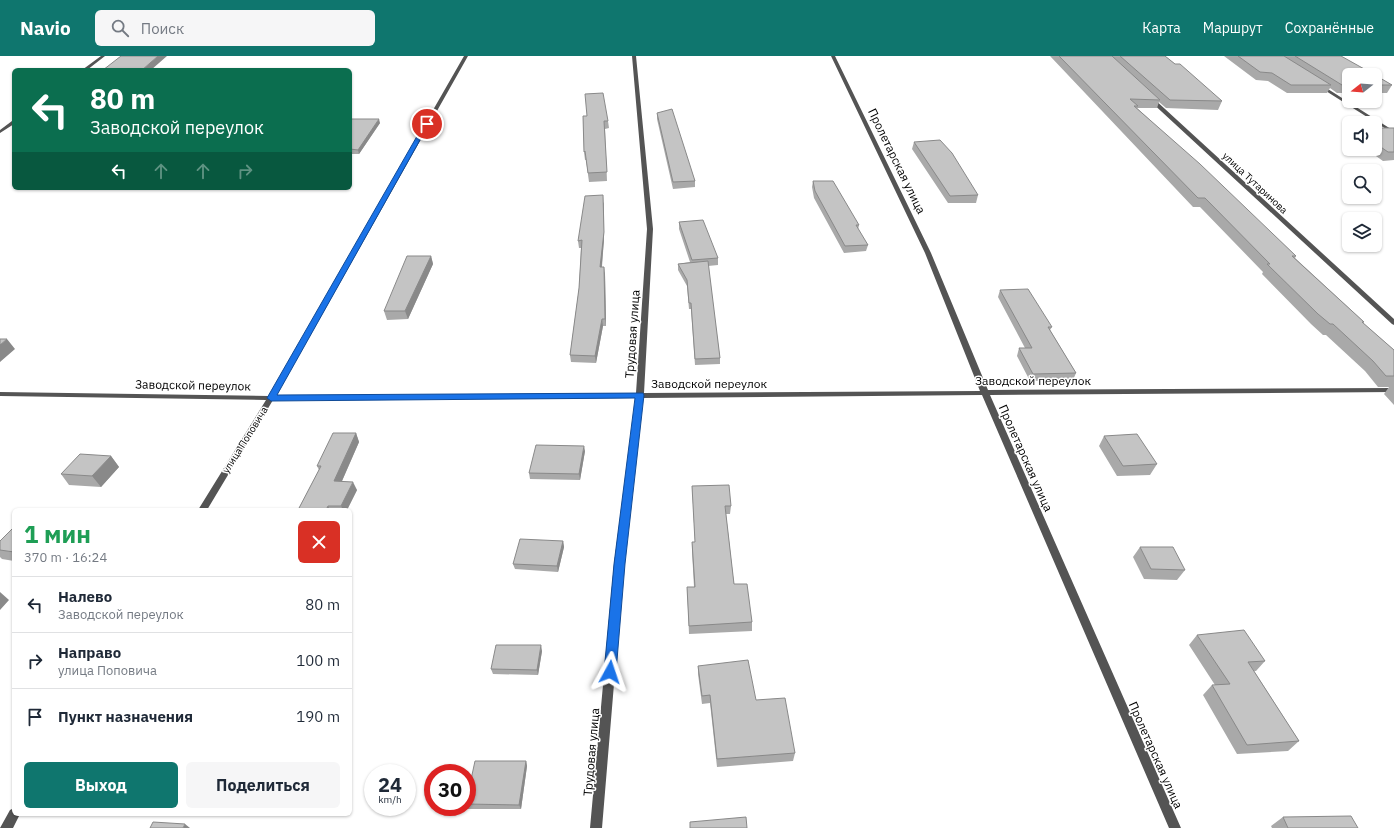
<!DOCTYPE html>
<html lang="ru">
<head>
<meta charset="utf-8">
<style>
  body { margin:0; font-family:"IBM Plex Sans",sans-serif; background:#f6f6f7; color:#1f2937; height:100vh; display:flex; flex-direction:column; font-size:15px; white-space:nowrap }
  * { box-sizing:border-box; margin:0 }
  p { font-size:13px; color:#747a83 }
  .icon { flex:none; width:22px; height:22px; fill:none; stroke:currentColor; stroke-width:2; stroke-linecap:round; stroke-linejoin:round }
  .map { position:relative; flex:1; overflow:hidden }
  .sheet { position:absolute; left:12px; top:452px; width:340px; height:308px; display:flex; flex-direction:column; background:#fff; border-radius:6px; box-shadow:0 1px 3px #0004 }
  .sheet>* { flex:none }
  .top-card { position:absolute; left:12px; top:12px; width:340px; height:122px; border-radius:6px; box-shadow:0 1px 3px #0004; background:#0b6e4f; color:#fff; overflow:hidden }
  .needle { width:26px; rotate:253deg }
  .buttons { position:absolute; left:1342px; top:12px; display:grid; gap:8px }
  .buttons a { display:grid; place-items:center; width:40px; height:40px; border-radius:6px; background:#fff; box-shadow:0 1px 3px #0004; font-size:20px }
  .speed { position:absolute; left:364px; top:708px; display:flex; gap:8px; font-size:20px; font-weight:700; text-align:center }
  .speed>* { display:grid; place-content:center; width:52px; height:52px; border-radius:50%; background:#fff; box-shadow:0 1px 3px #0004; line-height:1 }
  .speed small { font-size:10px; font-weight:400 }
  .speed .limit { border:6px solid #d22; background:#fff; color:#111 }
  .pin { position:absolute; display:grid; place-items:center; width:34px; height:34px; color:#fff; margin:-17px; border:2px solid #fff; border-radius:50%; box-shadow:0 1px 4px #0007 }
  .me { position:absolute; width:44px; margin:-22px; rotate:5deg; stroke-linejoin:round; filter:drop-shadow(0 0 3px #0008) }
  .turn { display:flex; align-items:center; gap:14px; height:84px; padding:0 12px; font-size:18px }
  .turn .icon { width:52px; height:52px; stroke-width:2.5 }
  .turn b { display:block; font-size:28px; line-height:34px }
  .lanes { display:flex; align-items:center; height:38px; padding:0 12px; background:#0003; justify-content:center; gap:20px; direction:ltr }
  .lanes .off { opacity:.35 }
  .round { display:grid; place-items:center; flex:none; width:42px; height:42px; border-radius:6px; background:#f6f6f7 }
  .overview { display:flex; align-items:center; justify-content:space-between; height:68px; padding:0 12px }
  h1 { font-size:24px; font-weight:700; line-height:30px; color:#1e9e55 }
  .action { display:flex; gap:8px; margin-top:auto; padding:8px 12px }
  .action a { flex:1; height:46px; border-radius:6px; background:#0f766e; color:#fff; font-size:16px; font-weight:700; line-height:46px; text-align:center }
  .action a+a { background:#f6f6f7; color:#1f2937 }
  ul { padding:0; list-style:none }
  li { display:flex; align-items:center; gap:12px; height:56px; padding:0 12px; border-top:1px solid #e0e1e3 }
  li div { flex:1 }
  li b { display:block; font-size:15px }
  li em { font-style:normal }
  header { display:flex; align-items:center; gap:24px; box-sizing:border-box; height:56px; padding:0 20px; background:#0f766e; color:#fff }
  header strong { font-size:19px }
  nav { display:flex; gap:22px; margin-inline-start:auto; font-size:14px }
  .search { width:280px; height:36px; background:#f6f6f7; display:flex; align-items:center; gap:10px; box-sizing:border-box; padding:0 14px; border-radius:6px; color:#747a83; font-size:15px }
  .map>svg:first-child { display:block }
  .lines { fill:none; stroke-linecap:round; stroke-linejoin:round }
  .minor { fill:#545454; fill-rule:evenodd }
  .wall { fill:#a9a9a9 }
  .shaded-wall { fill:#898989 }
  .building { fill:#c4c4c4; stroke:#898989 }
  .route { fill:#1a73e8; stroke:#114b97 }
  .labels { text-anchor:middle; dominant-baseline:central; stroke-width:3; stroke-linejoin:round; paint-order:stroke }
  .far-street-label { font-size:10px; fill:#000; stroke:#fff }
  .street-label { font-size:12px; fill:#000; stroke:#fff }
</style>
</head>
<body>
<header>
<strong>Navio</strong>
<div class="search"><svg class="icon" aria-label="search" viewBox="0 0 24 24"><circle cx="10" cy="10" r="6"/><path d="M15 15l6 6"/></svg>Поиск</div>
<nav><a>Карта</a><a>Маршрут</a><a>Сохранённые</a></nav>
</header>
<div class="map">
<svg width="1394" height="772" viewBox="0 0 1394 772">
  <rect width="100%" height="100%" fill="#fff"/>
  <g class="lines">
    <path class="minor" d="M101,0H105L87,14H82Z
      M464,0H468L276,340L636,337L647,173L632,0H636L653,173L644,337L980,335L925,197L831,0H835L931,197L988,334L1394,332V336L990,339L1181,772H1169L982,339L643,342L624,508L602,772H590L614,508L636,342L273,344L207,454H198L266,344L0,340V336L269,340Z
      M1318,28H1320L1394,75V78L1318,30Z
      M1149,42H1153L1394,263V269L1392,268L1149,44Z
      M12,65H14V68L0,77V74Z
      M14,752V758H20L13,772H0L10,754Z"/>
  </g>
  <path class="wall" d="M1050,0H1165L1222,45L1218,54L1166,52L1159,46L1157,52H1137L1296,200L1295,202L1364,266L1363,267L1394,294V349L1384,338L1389,331H1378L1365,315L1326,279H1323L1311,268L1262,218L1263,216L1200,151H1193Z
    M1224,0H1341L1349,19V37H1337L1330,32L1327,37H1287L1268,25L1256,24Z
    M1375,19L1392,29L1387,37H1375Z
    M657,57L695,125V131L673,133L657,63Z
    M583,60L608,65L609,72L605,73L607,125L589,126L586,104H585L584,96Z
    M350,63L380,67L359,98H350Z
    M1375,72H1394V104L1383,105L1366,93H1375Z
    M914,86L978,139L976,147H948L912,93Z
    M813,125L859,169L858,174L868,189L866,195L844,197L814,142L812,131Z
    M604,146V183L602,211L605,218L606,270H603L596,307L571,306L570,299L579,232L581,192H579L578,185Z
    M679,166L718,202V209L708,210L720,302V308L695,309L691,253H689L687,230L678,214V208L690,206L679,173Z
    M431,200L433,208L408,263L387,264L384,255Z
    M1000,234L1052,271L1050,274L1076,317L1073,324L1030,325L1017,300L1019,292H1025L998,241Z
    M356,377L359,386L342,425L357,434L347,454H298L319,414L317,410Z
    M1104,380L1157,408L1150,419L1117,420L1099,390Z
    M585,395L580,424L530,423L529,417Z
    M111,400L119,411L101,431L69,429L61,418Z
    M692,430L731,450L730,458H726L734,528L752,566V575L689,578L687,531H694L692,495V486H695Z
    M14,471V505L2,503L0,501V485Z
    M563,485L564,491L558,516L515,513L513,508Z
    M1140,491L1185,514L1177,524L1144,523L1133,501Z
    M1197,579L1265,605L1256,615H1254L1299,685L1288,695L1237,698L1203,639L1212,629H1215L1189,589Z
    M542,595L538,619L493,618L491,613Z
    M698,610L756,644L795,697L793,705L717,711L710,647L702,648L698,618Z
    M526,705L527,710L521,753H468L467,751V742Z
    M1283,761L1358,772H1272L1271,770Z"/>
  <path class="shaded-wall" d="M158,0H167L151,14H142Z
    M379,63L380,67L359,98L358,94Z
    M603,139L604,183L601,218L600,211Z
    M431,200L433,208L408,263L405,255Z
    M604,211L605,218L606,270L605,263Z
    M602,263L603,270L596,307L595,300Z
    M7,283L15,293L0,306V289Z
    M356,377L359,386L338,434L334,425Z
    M584,390L585,395L580,424L579,418Z
    M111,400L119,411L101,431L92,420Z
    M353,426L357,434L347,454H343L341,450Z
    M328,450L330,454H326Z
    M563,485L564,491L558,516L557,510Z
    M0,536L9,544L0,554Z
    M541,589L542,595L538,619L537,614Z
    M526,705L527,710L521,753L519,749Z
    M185,768L190,772H183Z"/>
  <path class="building" d="M121,0H158L142,14H103Z
    M1059,0H1112L1160,44L1130,43L1138,50H1134L1200,108L1296,200H1292L1364,266H1362L1394,294V320H1386L1373,305L1333,268H1330L1318,258L1267,208H1270L1205,142H1198Z
    M1120,0H1165L1175,8H1180L1222,45L1170,44Z
    M1238,0H1284L1331,29H1291L1272,17L1260,16Z
    M1295,0H1341L1375,19H1349V29H1342Z
    M1375,19L1392,29H1375Z
    M603,37L608,65H604L607,116L588,117L585,95L584,96L583,60H587L585,38Z
    M672,53L695,125L673,126L657,57Z
    M350,63H379L358,94L350,93Z
    M1375,72H1394V96H1388L1375,87Z
    M940,84L952,97L978,139L950,140L914,86Z
    M813,125H833L859,169H856L868,189L845,190L815,135Z
    M603,139L604,176L600,211H604L605,263H602L595,300L570,299L579,232L582,184L578,185L585,140Z
    M703,164L718,202L692,204L679,166Z
    M407,200H431L405,255H384Z
    M708,205L720,302L695,303L691,247H689L687,224L678,208Z
    M1028,233L1052,271H1048L1076,317L1033,318L1019,292H1032L1000,234Z
    M0,283H7L0,289Z
    M333,377H356L334,425L353,426L341,450H328L326,454H298L321,410H317Z
    M1137,378L1157,408L1123,410L1104,380Z
    M536,389L584,390L579,418L529,417Z
    M80,398L111,400L92,420L61,418Z
    M729,429L731,450H725L734,528H747L752,566L689,570L687,531H695L692,486H695L692,430Z
    M14,471V496L0,494V485Z
    M520,483L563,485L557,510L513,508Z
    M1140,491H1173L1185,514L1151,513Z
    M1244,574L1265,605L1248,606L1299,685L1247,689L1212,629L1230,628L1197,579Z
    M496,589H541L537,614L491,613Z
    M748,604L756,644L785,642L795,697L717,703L710,639L702,640L698,610Z
    M475,705H526L519,749L467,748V742Z
    M1351,760L1358,772H1288L1283,761Z
    M746,761L747,772H690V766Z
    M153,766L185,768L183,772H150Z"/>
  <path class="route" d="M427,67L429,68L277,339L643,337L644,339L625,508L616,616L614,620L610,622L605,620L604,616L614,508L635,342L271,345L267,342L424,68Z"/>
  <g class="labels">
    <g class="far-street-label">
      <text transform="translate(1255 127) rotate(43)">улица Тутаринова</text>
      <text transform="translate(245 384) rotate(-58)">улица Поповича</text>
    </g>
    <g class="street-label">
      <text transform="translate(897 105) rotate(64)">Пролетарская улица</text>
      <text transform="translate(632 278) rotate(-86)">Трудовая улица</text>
      <text x="1033" y="324">Заводской переулок</text>
      <text x="709" y="327">Заводской переулок</text>
      <text transform="translate(193 329) rotate(1)">Заводской переулок</text>
      <text transform="translate(1026 402) rotate(66)">Пролетарская улица</text>
      <text transform="translate(591 696) rotate(-85)">Трудовая улица</text>
      <text transform="translate(1156 699) rotate(66)">Пролетарская улица</text>
    </g>
  </g>
</svg>
<div class="buttons">
<a><svg class="needle" viewBox="-14 -14 28 28"><path d="M0-13l5 13h-10z" fill="#e53935"/><path d="M0 13l5-13h-10z" fill="#747a83"/></svg></a>
<a><svg class="icon" aria-label="sound" viewBox="0 0 24 24"><path d="M4 9h4l5-4v14l-5-4H4zM17 9q2 3 0 6"/></svg></a>
<a><svg class="icon" aria-label="search" viewBox="0 0 24 24"><circle cx="10" cy="10" r="6"/><path d="M15 15l6 6"/></svg></a>
<a><svg class="icon" aria-label="layers" viewBox="0 0 24 24"><path d="M12 4l9 5-9 5-9-5zM3 14l9 5 9-5"/></svg></a>
</div>
<div class="speed"><div>24<small>km/h</small></div><div class="limit">30</div></div>
<div class="pin" style="left:427px;top:68px;background:#d93025"><svg class="icon" aria-label="arrive" viewBox="0 0 24 24"><path d="M6 21V4h12l-3 4 3 4H6"/></svg></div>
<svg class="me" style="left:610px;top:616px" viewBox="-20 -20 40 40"><path d="M0-17L14 15 0 8-14 15z" fill="#1a73e8" stroke="#fff" stroke-width="4"/></svg>
<div class="top-card">
<div class="turn"><svg class="icon" aria-label="left" viewBox="0 0 24 24"><path d="M17 20v-9H6M10 6l-5 5 5 5"/></svg><div><b>80 m</b>Заводской переулок</div></div>
<div class="lanes"><svg class="icon" aria-label="left" viewBox="0 0 24 24"><path d="M17 20v-9H6M10 6l-5 5 5 5"/></svg><svg class="icon off" aria-label="ahead" viewBox="0 0 24 24"><path d="M12 20V5M6 11l6-6 6 6"/></svg><svg class="icon off" aria-label="ahead" viewBox="0 0 24 24"><path d="M12 20V5M6 11l6-6 6 6"/></svg><svg class="icon off" aria-label="right" viewBox="0 0 24 24"><path d="M7 20v-9h11M14 6l5 5-5 5"/></svg></div>
</div>
<section class="sheet">
<div class="overview"><div><h1>1 мин</h1><p>370 m · 16:24</p></div><a class="round" style="background:#d93025;color:#fff"><svg class="icon" aria-label="close" viewBox="0 0 24 24"><path d="M6 6l12 12M18 6L6 18"/></svg></a></div>
<ul>
<li><svg class="icon" aria-label="left" viewBox="0 0 24 24"><path d="M17 20v-9H6M10 6l-5 5 5 5"/></svg><div><b>Налево</b><p>Заводской переулок</p></div><em>80 m</em></li>
<li><svg class="icon" aria-label="right" viewBox="0 0 24 24"><path d="M7 20v-9h11M14 6l5 5-5 5"/></svg><div><b>Направо</b><p>улица Поповича</p></div><em>100 m</em></li>
<li><svg class="icon" aria-label="arrive" viewBox="0 0 24 24"><path d="M6 21V4h12l-3 4 3 4H6"/></svg><div><b>Пункт назначения</b></div><em>190 m</em></li>
</ul>
<div class="action"><a>Выход</a><a>Поделиться</a></div>
</section>
</div>
</body>
</html>
